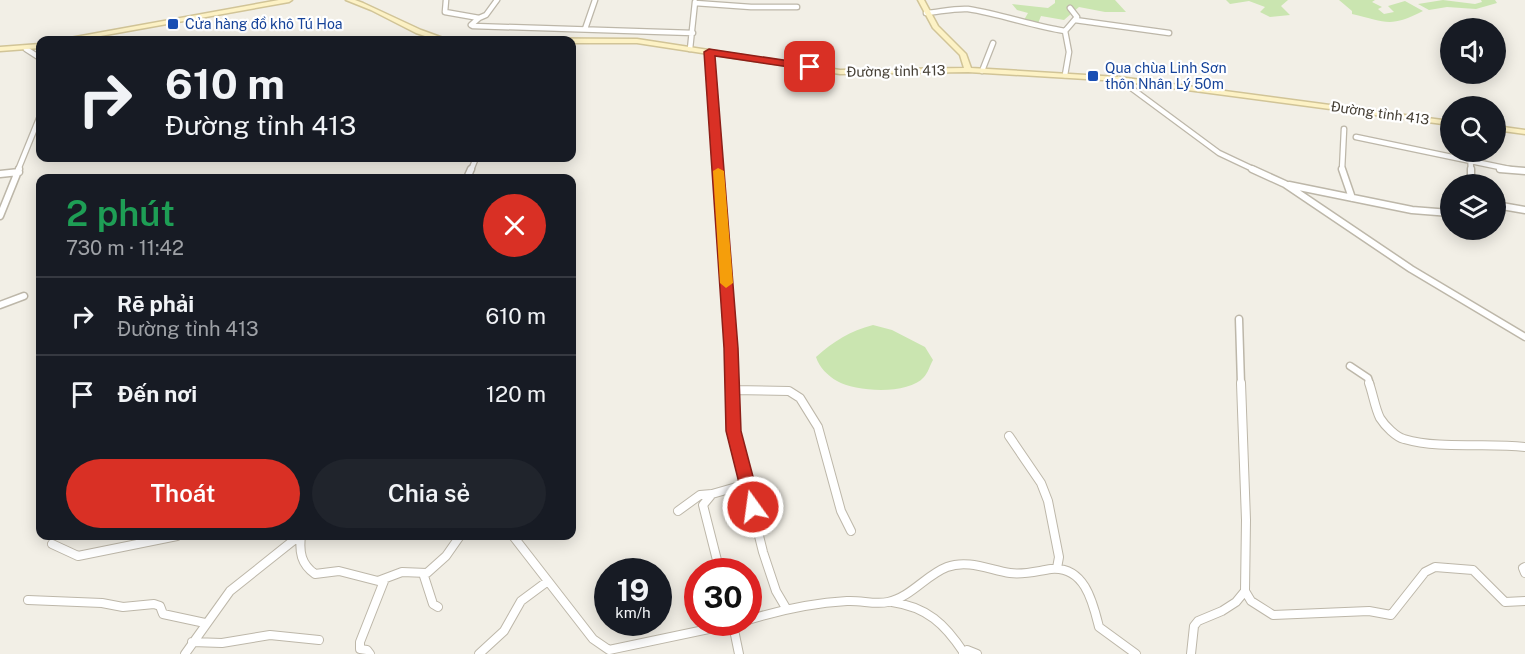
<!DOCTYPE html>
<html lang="vi">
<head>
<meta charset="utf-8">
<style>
  body { margin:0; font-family:"Public Sans",sans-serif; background:#20242c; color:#f1f3f6; height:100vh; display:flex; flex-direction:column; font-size:22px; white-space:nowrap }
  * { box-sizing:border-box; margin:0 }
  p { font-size:20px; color:#9ea1a6 }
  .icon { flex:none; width:33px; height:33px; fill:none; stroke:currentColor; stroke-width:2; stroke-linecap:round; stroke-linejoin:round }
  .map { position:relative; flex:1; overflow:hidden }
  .side { position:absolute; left:36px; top:174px; width:540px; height:366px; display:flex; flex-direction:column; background:#171b24; border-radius:12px; box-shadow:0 3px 15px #0003 }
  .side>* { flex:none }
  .hud { position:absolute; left:36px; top:36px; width:540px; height:126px; border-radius:12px; box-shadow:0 3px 15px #0003; background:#171b24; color:#f1f3f6; overflow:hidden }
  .buttons { position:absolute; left:1440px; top:18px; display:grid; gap:12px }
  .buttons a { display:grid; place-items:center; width:66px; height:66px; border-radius:50%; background:#171b24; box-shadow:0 3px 15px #0003; font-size:30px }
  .speed { position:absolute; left:594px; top:558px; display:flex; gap:12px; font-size:30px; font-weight:700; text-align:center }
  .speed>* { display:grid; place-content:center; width:78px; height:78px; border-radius:50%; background:#171b24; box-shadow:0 3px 15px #0003; line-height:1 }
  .speed small { font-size:15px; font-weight:400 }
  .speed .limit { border:9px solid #d22; background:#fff; color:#111 }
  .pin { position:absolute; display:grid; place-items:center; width:51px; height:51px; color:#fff; margin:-26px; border-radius:12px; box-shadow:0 3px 9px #0006 }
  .me { position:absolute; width:66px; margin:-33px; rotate:346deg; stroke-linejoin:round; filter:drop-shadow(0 0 4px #0008) }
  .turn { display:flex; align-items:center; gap:21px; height:126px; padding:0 30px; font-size:27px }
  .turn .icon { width:78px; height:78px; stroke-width:2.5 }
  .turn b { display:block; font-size:42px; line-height:51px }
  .round { display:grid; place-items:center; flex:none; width:63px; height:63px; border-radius:32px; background:#20242c }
  .summary { display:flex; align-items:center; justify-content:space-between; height:102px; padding:0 30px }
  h1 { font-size:36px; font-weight:600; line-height:45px; color:#1e9e55 }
  .action { display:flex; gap:12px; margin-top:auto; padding:12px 30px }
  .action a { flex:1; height:69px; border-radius:36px; background:#d93025; color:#fff; font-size:24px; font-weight:600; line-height:69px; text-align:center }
  .action a+a { background:#20242c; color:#f1f3f6 }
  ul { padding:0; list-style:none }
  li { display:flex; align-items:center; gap:18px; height:78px; padding:0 30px; border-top:2px solid #363941 }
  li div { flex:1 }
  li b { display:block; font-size:22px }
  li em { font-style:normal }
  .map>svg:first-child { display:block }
  .green { fill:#cae5b0 }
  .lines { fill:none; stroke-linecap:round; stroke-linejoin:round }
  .street-far2-casing { stroke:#bdb7a9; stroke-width:7 }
  .street-far1-casing { stroke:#bdb7a9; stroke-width:9 }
  .street-casing { stroke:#bdb7a9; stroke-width:10 }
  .secondary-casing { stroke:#d1c497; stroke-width:3 }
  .street-far2 { stroke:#fff; stroke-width:4.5 }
  .street-far1 { stroke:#fff; stroke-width:6 }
  .street { stroke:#fff; stroke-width:8 }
  .secondary { fill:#fdf2c5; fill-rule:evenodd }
  .route { fill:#d93025; stroke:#8d1f18; stroke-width:1.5 }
  .slow { fill:#f59e0b }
  .transit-dot { fill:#1a4fb4; stroke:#fff; stroke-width:2 }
  .labels { text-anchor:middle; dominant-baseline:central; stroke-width:4.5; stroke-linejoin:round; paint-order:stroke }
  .far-transit-label { font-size:14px; fill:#164399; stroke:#fff; text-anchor:start }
  .far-street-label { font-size:14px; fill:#453f35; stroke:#fff }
</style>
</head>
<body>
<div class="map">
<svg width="1525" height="654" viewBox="0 0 1525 654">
  <rect width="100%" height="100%" fill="#f2efe6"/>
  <path class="green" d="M1055,0H1115L1126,12H1105L1079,7L1064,20L1041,16L1037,26L1024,20L1028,13L1017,10L1012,4L1048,8L1055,3Z
    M1226,0H1288L1281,6L1290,15L1270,17L1260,12L1265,7L1249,1L1230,4Z
    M1339,0H1375L1372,2L1382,7L1378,9L1384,14L1394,12L1388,6L1405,1L1423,11C1390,28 1386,22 1352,14V11Z
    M1443,0L1475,4L1482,2L1481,0H1495L1497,3L1476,9L1447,7L1429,10L1418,4Z
    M873,325L892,330L925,347L933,360C930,365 928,373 924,377C909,395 856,392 837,381C828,376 819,367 816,357C834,341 850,331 873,325Z"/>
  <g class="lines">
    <g class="street-far2-casing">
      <path id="street-far2" d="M446,0L445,12L479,18L471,25L473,26L693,33
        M695,3L751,7H797
        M926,13C939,12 955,8 968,9C1001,14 1032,26 1065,31
        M479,18L486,15L497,0
        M1075,20L1169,33
        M585,29L595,0
        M26,49L40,58
        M690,49L695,2
        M709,52L718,170
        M982,71L993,43
        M1065,75L1069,52L1065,31L1077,17L1070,8
        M1119,79L1219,153L1255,170
        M1356,137L1514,170
        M1470,152L1471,170
        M18,170L40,116
        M471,170L476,158
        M1342,170L1344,129"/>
    </g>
    <g class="street-far1-casing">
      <path id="street-far1" d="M718,169L732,384
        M1252,169L1285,184L1411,269L1525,337
        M1342,169L1352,198
        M1471,169V184
        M1500,169L1525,171
        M0,174L19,172
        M467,178L471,169
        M1289,185L1412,210L1450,213
        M1496,205L1525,210
        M0,216L19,169
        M0,305L24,296
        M1239,319L1241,384
        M1350,366L1368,378L1370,384"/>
    </g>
    <g class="street-casing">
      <path id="street" d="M732,383L733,431L763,552L776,591L786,608
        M1241,383L1246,520L1245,591L1251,601L1273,615L1369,611L1391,615L1425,572L1435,567L1473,570L1505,602L1525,601
        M1369,383C1373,394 1375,408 1380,418C1385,426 1396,437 1404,439C1442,450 1486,442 1525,447
        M732,390L789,391L800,398L818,427L841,511L851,531
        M1009,436L1041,483L1048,501L1059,557L1057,568
        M678,511L700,495L712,494
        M301,536C299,552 301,564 315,574L339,571L378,581L402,572L427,573L446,556L460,536
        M513,536L593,639L609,650L742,622
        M52,544L78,556L177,536
        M1525,567L1523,568L1525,573
        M720,572L703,505L712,494L747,484
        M423,573L433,604L438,607
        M28,600L102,603L123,607L154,604L160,606L163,614L205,623
        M892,602C927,607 945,624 964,653
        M748,620C780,610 813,603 847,601C861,600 875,605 888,602C911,597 926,575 947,567C968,559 990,570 1010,573C1024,575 1037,571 1051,569C1085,566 1093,603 1099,627L1136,654
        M733,625L739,654
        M192,642L222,643L270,635L319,640
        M185,654L230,591L299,536
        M370,654L367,650L360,649V642L384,581
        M479,654L504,631L521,601L548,581
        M963,654L967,650L977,654
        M1191,654L1194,626L1198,621L1222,611L1236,602L1245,591"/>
    </g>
    <g class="secondary-casing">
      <path id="secondary" d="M279,0H292L289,2L78,40H67L70,38Z
        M346,0H355L363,3L421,30L443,38L637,39L840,70L964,68L960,55L933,28L918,0H924L938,26L966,54L971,68L1119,77L1450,121V125L1119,81L968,72L840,74L637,43H572V40H437L416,33L371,10Z
        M40,44V48L0,51V47Z
        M1496,126L1525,130V134L1496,130Z"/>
    </g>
    <use href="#street-far2" class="street-far2"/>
    <use href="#street-far1" class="street-far1"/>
    <use href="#street" class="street"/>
    <use href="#secondary" class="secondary"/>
  </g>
  <path class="route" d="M709,49L810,64L815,67L810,70L715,56L738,348L741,431L761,507L758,512L753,514L747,512L745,507L726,431L724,348L704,52Z"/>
  <path class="slow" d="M718,168L724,171L733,283L726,288L720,283L713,171Z"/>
  <g class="transit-dot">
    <rect x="167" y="18" width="12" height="12" rx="3"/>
    <rect x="1087" y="70" width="12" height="12" rx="3"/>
  </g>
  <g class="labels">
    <g class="far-transit-label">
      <text x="185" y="24">Cửa hàng đồ khô Tú Hoa</text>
      <text x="1105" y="68">Qua chùa Linh Sơn<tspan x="1105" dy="16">thôn Nhân Lý 50m</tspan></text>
    </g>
    <g class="far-street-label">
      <text transform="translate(896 71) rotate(-1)">Đường tỉnh 413</text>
      <text transform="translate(1380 113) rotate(8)">Đường tỉnh 413</text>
    </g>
  </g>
</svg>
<div class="buttons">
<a><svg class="icon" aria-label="sound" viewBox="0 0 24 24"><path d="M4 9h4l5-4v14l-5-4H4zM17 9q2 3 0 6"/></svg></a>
<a><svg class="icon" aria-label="search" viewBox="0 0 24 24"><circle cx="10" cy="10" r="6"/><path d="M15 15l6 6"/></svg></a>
<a><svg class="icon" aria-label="layers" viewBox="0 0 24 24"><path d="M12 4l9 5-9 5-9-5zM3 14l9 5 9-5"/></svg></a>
</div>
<div class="speed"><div>19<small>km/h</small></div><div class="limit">30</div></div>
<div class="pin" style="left:810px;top:67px;background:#d93025"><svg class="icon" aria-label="arrive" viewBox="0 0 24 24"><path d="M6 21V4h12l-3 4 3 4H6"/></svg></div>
<svg class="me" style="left:753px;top:507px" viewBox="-20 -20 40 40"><circle r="17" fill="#d93025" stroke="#fff" stroke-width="3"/><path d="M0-11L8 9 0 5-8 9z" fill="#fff"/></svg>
<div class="hud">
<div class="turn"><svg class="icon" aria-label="right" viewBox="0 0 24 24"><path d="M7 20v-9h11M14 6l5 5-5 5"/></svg><div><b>610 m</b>Đường tỉnh 413</div></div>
</div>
<section class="side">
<div class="summary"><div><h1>2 phút</h1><p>730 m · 11:42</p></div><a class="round" style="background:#d93025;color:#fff"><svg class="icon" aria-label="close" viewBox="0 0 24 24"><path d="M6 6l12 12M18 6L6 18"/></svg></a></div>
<ul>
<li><svg class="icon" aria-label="right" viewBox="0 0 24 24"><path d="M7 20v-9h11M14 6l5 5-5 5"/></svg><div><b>Rẽ phải</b><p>Đường tỉnh 413</p></div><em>610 m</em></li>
<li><svg class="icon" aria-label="arrive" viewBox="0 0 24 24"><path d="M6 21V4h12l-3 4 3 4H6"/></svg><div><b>Đến nơi</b></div><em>120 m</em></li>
</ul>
<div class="action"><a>Thoát</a><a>Chia sẻ</a></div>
</section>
</div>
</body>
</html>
